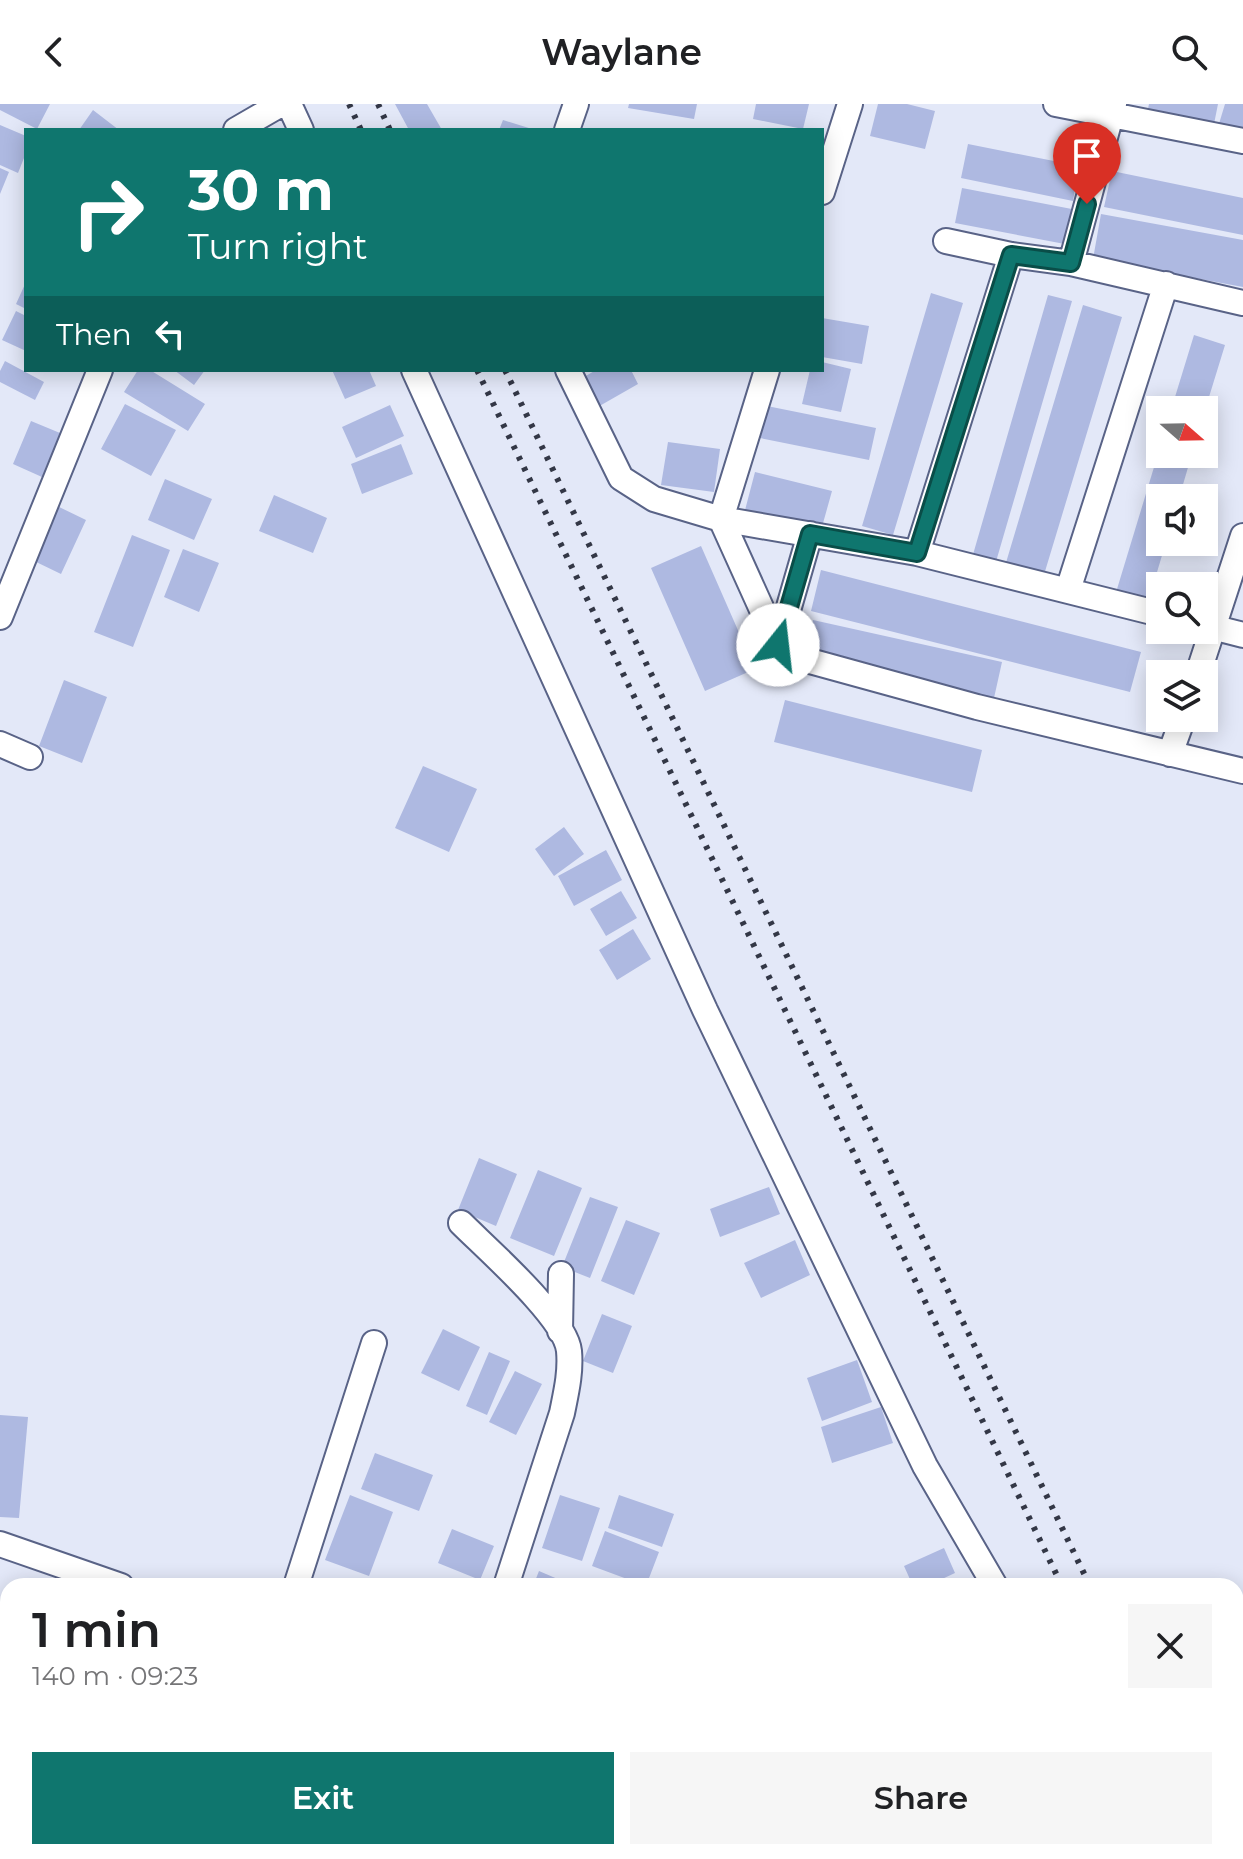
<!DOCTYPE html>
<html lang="en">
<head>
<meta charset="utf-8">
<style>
  body { margin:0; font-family:Montserrat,sans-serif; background:#f6f6f6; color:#202124; height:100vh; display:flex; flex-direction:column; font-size:30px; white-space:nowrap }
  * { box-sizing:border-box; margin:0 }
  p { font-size:26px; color:#757577 }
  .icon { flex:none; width:44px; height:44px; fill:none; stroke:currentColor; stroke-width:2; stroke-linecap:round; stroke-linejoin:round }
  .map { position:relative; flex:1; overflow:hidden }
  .sheet { position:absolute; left:0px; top:1474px; width:1244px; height:282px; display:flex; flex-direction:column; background:#fff; border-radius:24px 24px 0 0; box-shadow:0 4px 20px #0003 }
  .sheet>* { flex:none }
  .hud { position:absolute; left:24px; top:24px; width:800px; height:244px; border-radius:0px; box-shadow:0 4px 20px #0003; background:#0f766e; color:#fff; overflow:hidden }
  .needle { width:52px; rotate:110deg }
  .fabs { position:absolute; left:1146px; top:292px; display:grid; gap:16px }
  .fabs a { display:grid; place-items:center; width:72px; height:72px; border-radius:0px; background:#fff; box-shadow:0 4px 20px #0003; font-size:40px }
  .pin { position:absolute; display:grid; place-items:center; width:68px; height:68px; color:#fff; margin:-82px -34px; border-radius:50% 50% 50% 0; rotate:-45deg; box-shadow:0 0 8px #0007 }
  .pin .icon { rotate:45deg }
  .me { position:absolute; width:88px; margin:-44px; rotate:16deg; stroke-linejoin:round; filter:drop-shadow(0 0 6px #0008) }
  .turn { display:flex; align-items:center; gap:28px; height:168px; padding:0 32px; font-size:36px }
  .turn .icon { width:104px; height:104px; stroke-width:2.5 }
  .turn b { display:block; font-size:56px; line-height:68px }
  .then { display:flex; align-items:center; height:76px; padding:0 32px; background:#0003; gap:16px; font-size:30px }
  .round { display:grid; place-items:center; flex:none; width:84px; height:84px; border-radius:0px; background:#f6f6f6 }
  .overview { display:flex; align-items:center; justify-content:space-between; height:136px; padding:0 32px }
  h1 { font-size:48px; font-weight:600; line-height:60px }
  .primary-button { display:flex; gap:16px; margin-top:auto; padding:16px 32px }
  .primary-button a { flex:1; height:92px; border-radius:0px; background:#0f766e; color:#fff; font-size:32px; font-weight:600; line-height:92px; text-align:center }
  .primary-button a+a { background:#f6f6f6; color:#202124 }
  header { display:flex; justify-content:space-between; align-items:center; height:104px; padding:0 32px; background:#fff; font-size:36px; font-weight:600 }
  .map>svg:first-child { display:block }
  .building { fill:#aeb9e1 }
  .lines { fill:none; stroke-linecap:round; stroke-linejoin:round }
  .lane-casing { stroke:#596387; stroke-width:16 }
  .street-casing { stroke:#596387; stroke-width:28 }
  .lane { stroke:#fff; stroke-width:12 }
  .street { stroke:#fff; stroke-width:24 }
  .rail { stroke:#333746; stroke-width:6; stroke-dasharray:4 8; stroke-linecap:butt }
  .route-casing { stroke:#0a4d48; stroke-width:20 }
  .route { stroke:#0f766e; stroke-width:14 }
</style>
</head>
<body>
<header><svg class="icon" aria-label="back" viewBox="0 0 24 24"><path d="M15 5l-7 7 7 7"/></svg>Waylane<svg class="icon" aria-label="search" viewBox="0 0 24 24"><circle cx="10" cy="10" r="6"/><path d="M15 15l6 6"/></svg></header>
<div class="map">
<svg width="1243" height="1755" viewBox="0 0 1243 1755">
  <rect width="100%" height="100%" fill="#e3e8f8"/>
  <path class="building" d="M0,0H50L37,25L0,6Z
    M395,0H427L442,26H409Z
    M629,0H697L694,15L628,4Z
    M756,0H809L803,25L753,15Z
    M878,0H907L935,7L925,45L870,32Z
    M1149,0H1218L1213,25L1146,14Z
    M1225,0H1243V30L1218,23Z
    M93,6L119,26H79Z
    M503,16L532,25V26H499Z
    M0,21L26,32V49L18,69L0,61Z
    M968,40L1079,62L1073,97L961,74Z
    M0,64L9,68L0,90Z
    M1112,67L1243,94V131L1104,103Z
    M962,84L1077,106L1070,141L955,119Z
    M1101,110L1243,136V183L1093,155Z
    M26,178V205L16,200Z
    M931,189L963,199L893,431L862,422Z
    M1048,191L1072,197L995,461L972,454Z
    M1083,201L1122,213L1043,474L1005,462Z
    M16,207L26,212V247L2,236Z
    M822,214L869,222L862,260L822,253Z
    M1194,231L1225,241L1205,306H1171Z
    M5,257L44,278L35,296L0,278V267Z
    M822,258L851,265L841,308L802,300L810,266H822Z
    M138,266H150L205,300L188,327L124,288Z
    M174,266H205L194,281Z
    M332,266H369L376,282L345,295Z
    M596,266H631L638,280L596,304L579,276Z
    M125,300L176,326L151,372L101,345Z
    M390,301L404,332L356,354L342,323Z
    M762,301L876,324L869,356L755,333Z
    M31,317L60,329L42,373L13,360Z
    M668,338L720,345L714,388L661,381Z
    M401,340L413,370L362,390L351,360Z
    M1158,350H1192L1179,394H1160V438H1166L1146,505L1114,495Z
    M755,368L832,387L820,430L744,410Z
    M165,375L212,395L194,436L148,416Z
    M274,391L327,414L313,449L259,427Z
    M55,401L86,416L61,470L30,455Z
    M132,431L170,446L133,543L94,528Z
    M701,442L755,565L705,587L651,464Z
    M183,445L219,459L199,508L164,493Z
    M821,466L1141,548L1130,588L811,507Z
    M813,516L1002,558L994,594L805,550Z
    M64,576L107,593L82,659L39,642Z
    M785,596L982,646L972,688L774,638Z
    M423,662L477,685L449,748L395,724Z
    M564,723L584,750L554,772L535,745Z
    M606,746L622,776L574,802L558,772Z
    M621,787L637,814L606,832L590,805Z
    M633,825L651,855L617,876L599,846Z
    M479,1054L517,1070L496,1122L458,1106Z
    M538,1066L582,1084L554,1152L510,1134Z
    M769,1083L780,1110L720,1133L710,1105Z
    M590,1093L618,1103L590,1174L562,1163Z
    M626,1116L660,1129L634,1191L601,1177Z
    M795,1136L810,1171L761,1194L744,1159Z
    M602,1210L632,1222L613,1269L583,1257Z
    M443,1225L480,1243L459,1287L421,1269Z
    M489,1248L510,1257L487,1311L466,1302Z
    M857,1256L872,1298L822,1317L807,1274Z
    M515,1267L542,1280L516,1331L489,1318Z
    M881,1303L893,1339L832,1359L821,1323Z
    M0,1311L28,1313L19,1414L0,1413Z
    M375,1349L433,1371L419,1407L361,1385Z
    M350,1391L393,1408L369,1472L325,1456Z
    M560,1391L600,1404L582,1457L542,1444Z
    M619,1391L674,1410L662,1443L608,1424Z
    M452,1425L494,1442L480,1476L438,1459Z
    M605,1427L659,1448L646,1482L592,1462Z
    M944,1444L955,1469L927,1482H913L904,1462Z
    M539,1467L574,1482H533Z
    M664,1474L682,1482H660Z"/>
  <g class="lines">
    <g class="lane-casing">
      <path id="lane" d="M581,1755L584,1748"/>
    </g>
    <g class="street-casing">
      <path id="street" d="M289,0L301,26
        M1056,0L1243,37
        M236,26L281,0
        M567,26L576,0
        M822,88L850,0
        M946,137L1011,151L1071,159L1243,199
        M1071,159L1114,0
        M414,266L705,906L925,1362L995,1482
        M568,266L621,374L654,395L721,415L917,449L1160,510
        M767,266L721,415L778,541L788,551L977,603L1243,667
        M917,449L1011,151
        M1068,486L1166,180
        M0,513L100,266
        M1204,521L1243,531
        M778,541L810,430
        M1198,570L1243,432
        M0,640L30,653
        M1170,650L1183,614
        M461,1119C487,1145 566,1214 569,1247C571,1269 566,1289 562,1309L506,1482
        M560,1227L561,1170
        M0,1440L121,1482
        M296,1482L374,1239
        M765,1748L770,1755
        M507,1755L510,1748
        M1133,1755L1137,1748"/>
    </g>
    <use href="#lane" class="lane"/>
    <use href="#street" class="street"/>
    <path class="rail" d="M349,0L361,26
      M378,0L390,26
      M477,266L1062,1482
      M505,266L1090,1482
      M1190,1748L1193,1755
      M1217,1748L1221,1755"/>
  </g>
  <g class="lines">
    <g class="route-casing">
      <path id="route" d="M778,541L810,430L917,449L1011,151L1071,159L1087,100"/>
    </g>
    <use href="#route" class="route"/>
  </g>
</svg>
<div class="fabs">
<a><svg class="needle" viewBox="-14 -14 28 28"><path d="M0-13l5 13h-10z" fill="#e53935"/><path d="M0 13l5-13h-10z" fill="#757577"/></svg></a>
<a><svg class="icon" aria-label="sound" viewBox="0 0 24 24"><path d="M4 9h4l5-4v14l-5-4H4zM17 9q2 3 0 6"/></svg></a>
<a><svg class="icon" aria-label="search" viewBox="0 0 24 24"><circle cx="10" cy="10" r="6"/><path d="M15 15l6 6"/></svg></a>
<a><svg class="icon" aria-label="layers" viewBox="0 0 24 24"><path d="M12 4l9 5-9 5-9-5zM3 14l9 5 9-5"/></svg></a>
</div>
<div class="pin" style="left:1087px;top:100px;background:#d93025"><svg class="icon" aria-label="arrive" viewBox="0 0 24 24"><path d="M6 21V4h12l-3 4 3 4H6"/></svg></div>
<svg class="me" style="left:778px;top:541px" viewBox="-20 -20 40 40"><circle r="19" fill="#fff"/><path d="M0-13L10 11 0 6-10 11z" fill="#0f766e"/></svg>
<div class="hud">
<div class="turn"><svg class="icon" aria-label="right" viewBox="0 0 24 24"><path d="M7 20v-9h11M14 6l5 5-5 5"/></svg><div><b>30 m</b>Turn right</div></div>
<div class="then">Then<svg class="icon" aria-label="left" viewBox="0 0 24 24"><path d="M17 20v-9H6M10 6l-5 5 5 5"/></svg></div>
</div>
<section class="sheet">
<div class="overview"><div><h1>1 min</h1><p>140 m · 09:23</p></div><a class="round"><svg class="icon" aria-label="close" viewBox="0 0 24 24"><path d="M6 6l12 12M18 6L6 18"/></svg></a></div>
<div class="primary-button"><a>Exit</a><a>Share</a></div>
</section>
</div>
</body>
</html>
